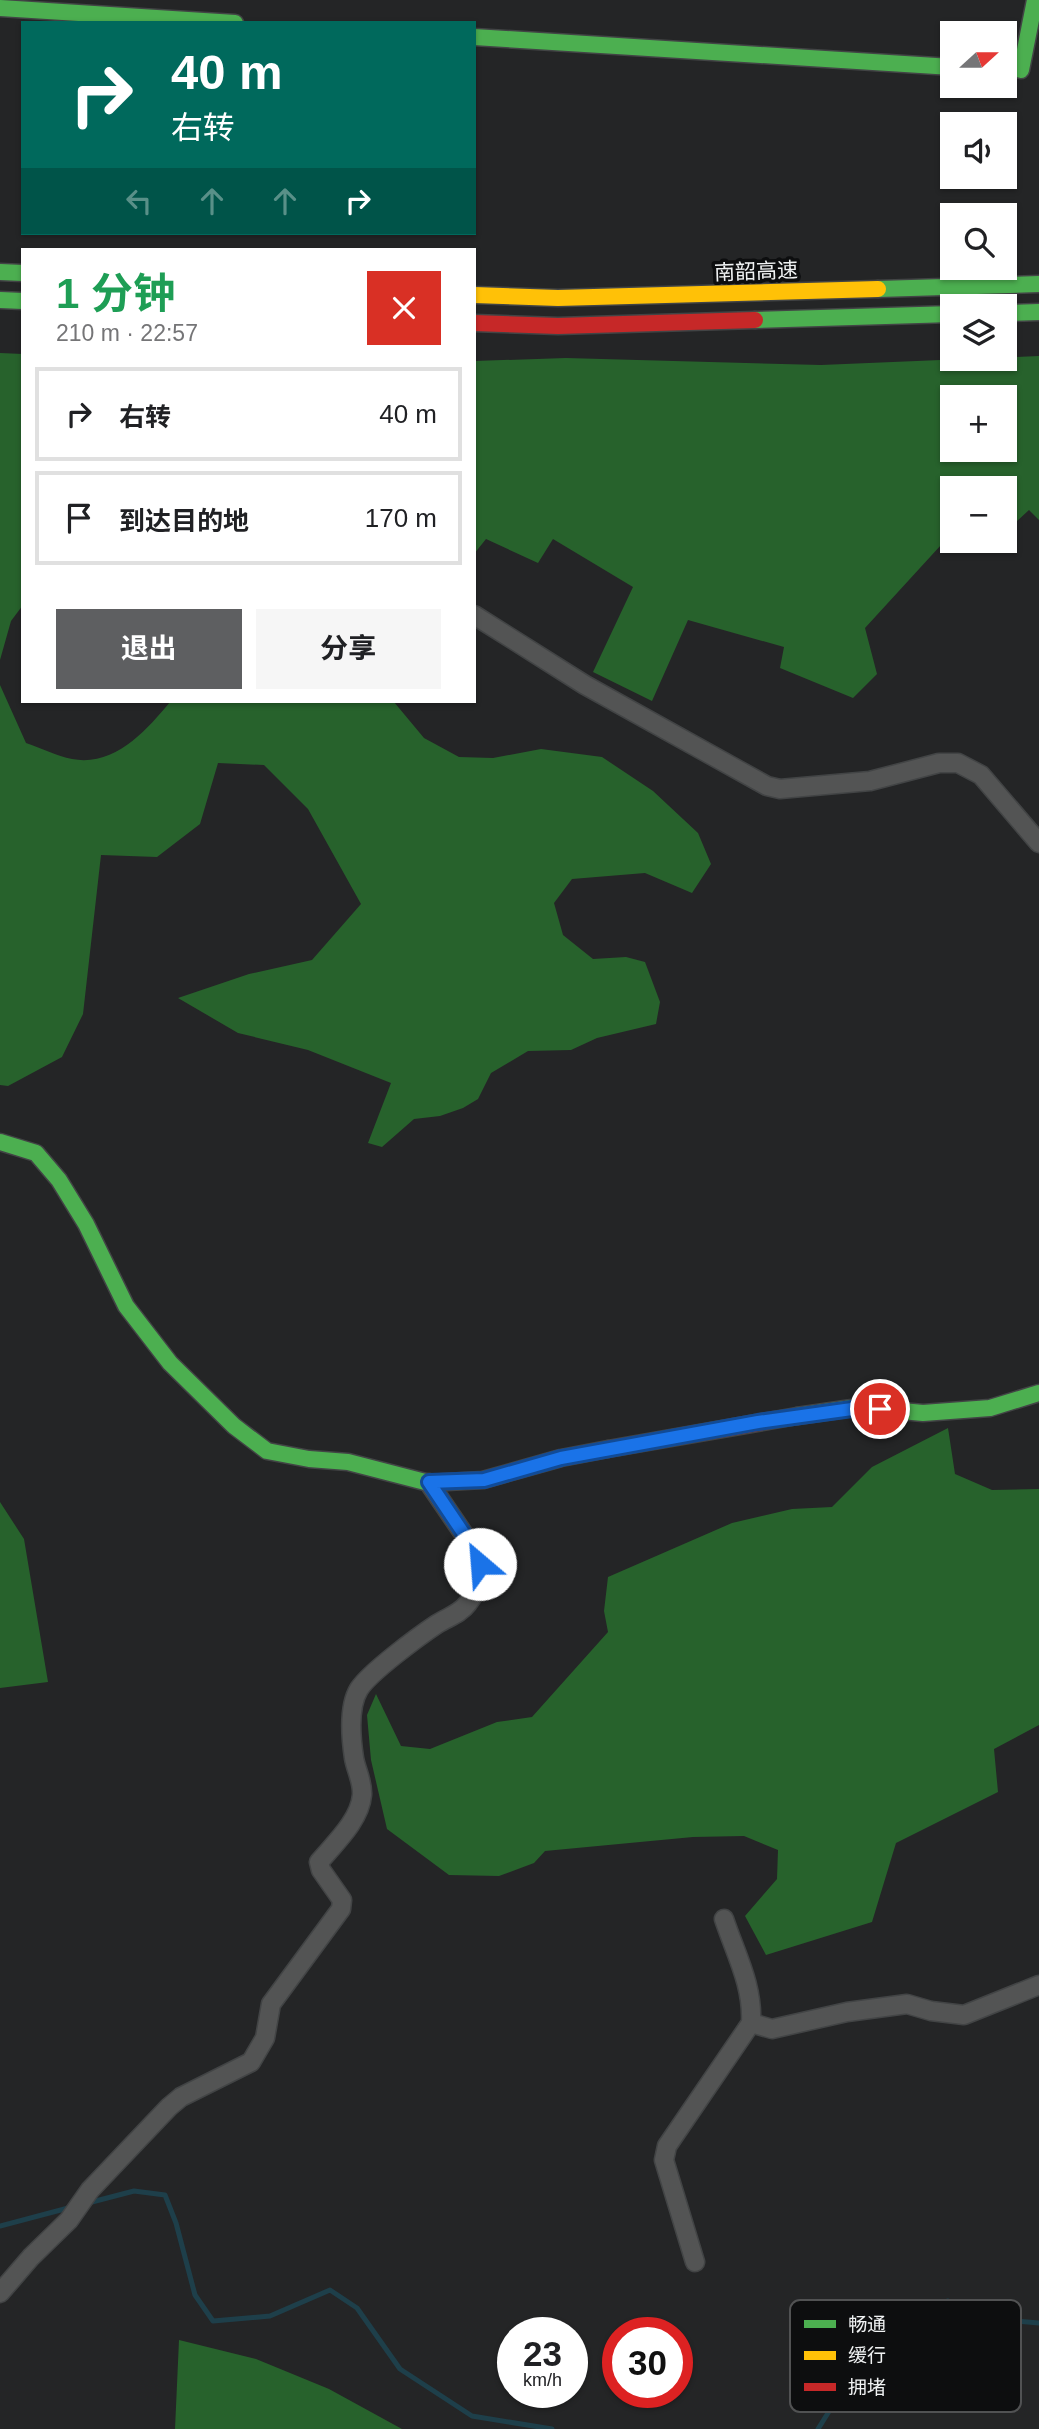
<!DOCTYPE html>
<html lang="zh">
<head>
<meta charset="utf-8">
<style>
  body { margin:0; font-family:Arial,"Noto Sans SC",sans-serif; background:#f6f6f6; color:#202124; height:100vh; display:flex; flex-direction:column; font-size:26px; white-space:nowrap }
  * { box-sizing:border-box; margin:0 }
  p { font-size:23px; color:#757577 }
  .icon { flex:none; width:38px; height:38px; fill:none; stroke:currentColor; stroke-width:2; stroke-linecap:round; stroke-linejoin:round }
  .map { position:relative; flex:1; overflow:hidden }
  .side { position:absolute; left:21px; top:248px; width:455px; height:455px; display:flex; flex-direction:column; background:#fff; border-radius:0px; box-shadow:0 2px 5px #0004 }
  .side>* { flex:none }
  .banner { position:absolute; left:21px; top:21px; width:455px; height:214px; border-radius:0px; box-shadow:0 2px 5px #0004; background:#00695c; color:#fff; overflow:hidden }
  .needle { width:46px; rotate:69deg }
  .controls { position:absolute; left:940px; top:21px; display:grid; gap:14px }
  .controls a { display:grid; place-items:center; width:77px; height:77px; border-radius:0px; background:#fff; box-shadow:0 2px 5px #0004; font-size:35px }
  .speed { position:absolute; left:497px; top:2317px; display:flex; gap:14px; font-size:35px; font-weight:700; text-align:center }
  .speed>* { display:grid; place-content:center; width:91px; height:91px; border-radius:50%; background:#fff; box-shadow:0 2px 5px #0004; line-height:1 }
  .speed small { font-size:18px; font-weight:400 }
  .speed .limit { border:10px solid #d22; background:#fff; color:#111 }
  .pin { position:absolute; display:grid; place-items:center; width:60px; height:60px; color:#fff; margin:-30px; border:4px solid #fff; border-radius:50%; box-shadow:0 2px 7px #0007 }
  .me { position:absolute; width:77px; margin:-38px; rotate:333deg; stroke-linejoin:round; filter:drop-shadow(0 0 5px #0008) }
  .turn { display:flex; align-items:center; gap:24px; height:147px; padding:0 35px; font-size:32px }
  .turn .icon { width:91px; height:91px; stroke-width:2.5 }
  .turn b { display:block; font-size:49px; line-height:60px }
  .lanes { display:flex; align-items:center; height:66px; padding:0 35px; background:#0003; justify-content:center; gap:35px; direction:ltr }
  .lanes .off { opacity:.35 }
  .round { display:grid; place-items:center; flex:none; width:74px; height:74px; border-radius:0px; background:#f6f6f6 }
  .summary { display:flex; align-items:center; justify-content:space-between; height:119px; padding:0 35px }
  h1 { font-size:42px; font-weight:700; line-height:52px; color:#1e9e55 }
  .primary-button { display:flex; gap:14px; margin-top:auto; padding:14px 35px }
  .primary-button a { flex:1; height:80px; border-radius:0px; background:#5e5f61; color:#fff; font-size:28px; font-weight:700; line-height:80px; text-align:center }
  .primary-button a+a { background:#f6f6f6; color:#202124 }
  ul { padding:0; list-style:none }
  li { display:flex; align-items:center; gap:21px; height:94px; margin:0 14px 10px; padding:0 21px; border:4px solid #e0e0e0; border-radius:0px }
  li div { flex:1 }
  li b { display:block; font-size:26px }
  li em { font-style:normal }
  .map>svg:first-child { display:block }
  .forest { fill:#27622c; fill-rule:evenodd }
  .lines { fill:none; stroke-linecap:round; stroke-linejoin:round }
  .stream { stroke:#1e3f4a; stroke-width:5 }
  .street-casing { stroke:#424445; stroke-width:21 }
  .fast-casing { stroke:#424445; stroke-width:19 }
  .slow-casing { stroke:#424445; stroke-width:19 }
  .jam-casing { stroke:#424445; stroke-width:19 }
  .street { stroke:#535454; stroke-width:18 }
  .fast { stroke:#4caf50; stroke-width:16 }
  .slow { stroke:#ffc107; stroke-width:16 }
  .jam { stroke:#c62828; stroke-width:16 }
  .route-casing { stroke:#114b97; stroke-width:18 }
  .route { stroke:#1a73e8; stroke-width:12 }
  .labels { text-anchor:middle; dominant-baseline:central; stroke-width:7; stroke-linejoin:round; paint-order:stroke }
  .street-label { font-size:21px; fill:#f0f2f3; stroke:#0d0e0f }
  .key { fill:#0d0e0f; stroke:#515253; stroke-width:2 }
  .key-label { font-size:19px; fill:#f0f2f3 }
</style>
</head>
<body>
<div class="map">
<svg width="1039" height="2429" viewBox="0 0 1039 2429">
  <rect width="100%" height="100%" fill="#242526"/>
  <path class="forest" d="M0,353L23,354V605L11,621L0,660Z
    M1039,356V520L1029,510L1005,532L1004,488H952V533L865,628L877,674L853,698L780,668L784,647L688,620L652,701L593,672L633,587L553,539L538,563L486,539L474,554V361L566,358L821,365ZM952,397H1004V450H952Z
    M0,685L26,743C41,748 57,756 72,759C114,767 146,731 170,702H394L424,738L459,757L493,758L541,749L602,757L653,791L698,833L711,864L692,893L645,873L572,879L554,903L563,935L593,959L626,957L645,962L660,1002L656,1024L597,1038L571,1050L528,1051L491,1073L478,1099L463,1108L440,1116L414,1119L382,1147L368,1143L391,1083L308,1050L238,1033L178,998L249,974L312,960L361,904L308,809L264,765L218,763L200,824L157,857L101,855L83,1014L62,1057L8,1086L0,1085Z
    M948,1428L955,1474L992,1490L1039,1489V1725L994,1749L998,1792L896,1843L872,1922L766,1955L745,1916L777,1879L778,1850L744,1836L693,1837L545,1851L534,1863L499,1876L449,1875L387,1829L371,1760L367,1715L376,1694L401,1746L430,1749L497,1722L532,1717L608,1632L604,1611L608,1577L732,1523L792,1509L832,1507L872,1467Z
    M0,1502L24,1539L48,1682L0,1688Z
    M179,2340L256,2359L329,2389L402,2429H175Z"/>
  <g class="lines">
    <path class="stream" d="M88,2203L134,2191L165,2195L176,2223L195,2295L213,2321L270,2316L330,2290L357,2308L400,2369L472,2416L552,2429
      M0,2226L72,2207
      M818,2429L861,2360L906,2313L948,2301L992,2319L1039,2323"/>
    <g class="street-casing">
      <path id="street" d="M474,615L585,685L767,786L780,789L870,781L939,763H958L981,775L1039,843
        M751,2023L772,2029L847,2012L907,2004L931,2011L964,2015L1039,1985
        M695,2262L664,2160L667,2146L751,2023C753,1985 736,1955 724,1919
        M0,2293L31,2257L69,2220L90,2190L169,2107L181,2097L251,2062L265,2038L271,2004L341,1909L342,1900L321,1870L319,1862C335,1843 360,1820 362,1795C363,1782 356,1770 354,1758C351,1738 348,1707 359,1689C370,1672 419,1636 437,1624C448,1617 460,1614 468,1603C479,1590 481,1568 476,1552L429,1483"/>
    </g>
    <g class="fast-casing">
      <path id="fast" d="M0,8L235,23
        M474,37L952,67
        M1021,70L1035,0
        M0,272L23,273
        M878,289L1039,284
        M0,300L23,301
        M1004,313L1039,312
        M755,320L952,314
        M0,1142L36,1153L59,1180L86,1224L126,1306L170,1363L234,1426L267,1451L309,1459L348,1462L429,1483L483,1480L561,1458L608,1449
        M797,1416L859,1407L923,1413L990,1408L1039,1393"/>
    </g>
    <g class="slow-casing">
      <path id="slow" d="M474,295L558,298L878,289"/>
    </g>
    <g class="jam-casing">
      <path id="jam" d="M474,323L558,326L755,320
        M608,1449L797,1416"/>
    </g>
    <use href="#street" class="street"/>
    <use href="#fast" class="fast"/>
    <use href="#slow" class="slow"/>
    <use href="#jam" class="jam"/>
  </g>
  <g class="lines">
    <g class="route-casing">
      <path id="route" d="M480,1564L476,1552L429,1482L484,1480L561,1458L758,1422L859,1408L880,1409"/>
    </g>
    <use href="#route" class="route"/>
  </g>
  <g class="labels">
    <g class="street-label">
      <text transform="translate(756 271) rotate(-2)">南韶高速</text>
    </g>
  </g>
  <rect x="790" y="2300" width="231" height="112" rx="10" class="key"/>
  <rect x="804" y="2320" width="32" height="8" fill="#4caf50"/>
  <rect x="804" y="2351" width="32" height="9" fill="#ffc107"/>
  <rect x="804" y="2383" width="32" height="8" fill="#c62828"/>
  <g class="key-label">
    <text x="848" y="2331">畅通</text>
    <text x="848" y="2362">缓行</text>
    <text x="848" y="2394">拥堵</text>
  </g>
</svg>
<div class="controls">
<a><svg class="needle" viewBox="-14 -14 28 28"><path d="M0-13l5 13h-10z" fill="#e53935"/><path d="M0 13l5-13h-10z" fill="#757577"/></svg></a>
<a><svg class="icon" aria-label="sound" viewBox="0 0 24 24"><path d="M4 9h4l5-4v14l-5-4H4zM17 9q2 3 0 6"/></svg></a>
<a><svg class="icon" aria-label="search" viewBox="0 0 24 24"><circle cx="10" cy="10" r="6"/><path d="M15 15l6 6"/></svg></a>
<a><svg class="icon" aria-label="layers" viewBox="0 0 24 24"><path d="M12 4l9 5-9 5-9-5zM3 14l9 5 9-5"/></svg></a>
<a>+</a>
<a>−</a>
</div>
<div class="speed"><div>23<small>km/h</small></div><div class="limit">30</div></div>
<div class="pin" style="left:880px;top:1409px;background:#d93025"><svg class="icon" aria-label="arrive" viewBox="0 0 24 24"><path d="M6 21V4h12l-3 4 3 4H6"/></svg></div>
<svg class="me" style="left:480px;top:1564px" viewBox="-20 -20 40 40"><circle r="19" fill="#fff"/><path d="M0-13L10 11 0 6-10 11z" fill="#1a73e8"/></svg>
<div class="banner">
<div class="turn"><svg class="icon" aria-label="right" viewBox="0 0 24 24"><path d="M7 20v-9h11M14 6l5 5-5 5"/></svg><div><b>40 m</b>右转</div></div>
<div class="lanes"><svg class="icon off" aria-label="left" viewBox="0 0 24 24"><path d="M17 20v-9H6M10 6l-5 5 5 5"/></svg><svg class="icon off" aria-label="ahead" viewBox="0 0 24 24"><path d="M12 20V5M6 11l6-6 6 6"/></svg><svg class="icon off" aria-label="ahead" viewBox="0 0 24 24"><path d="M12 20V5M6 11l6-6 6 6"/></svg><svg class="icon" aria-label="right" viewBox="0 0 24 24"><path d="M7 20v-9h11M14 6l5 5-5 5"/></svg></div>
</div>
<section class="side">
<div class="summary"><div><h1>1 分钟</h1><p>210 m · 22:57</p></div><a class="round" style="background:#d93025;color:#fff"><svg class="icon" aria-label="close" viewBox="0 0 24 24"><path d="M6 6l12 12M18 6L6 18"/></svg></a></div>
<ul>
<li><svg class="icon" aria-label="right" viewBox="0 0 24 24"><path d="M7 20v-9h11M14 6l5 5-5 5"/></svg><div><b>右转</b></div><em>40 m</em></li>
<li><svg class="icon" aria-label="arrive" viewBox="0 0 24 24"><path d="M6 21V4h12l-3 4 3 4H6"/></svg><div><b>到达目的地</b></div><em>170 m</em></li>
</ul>
<div class="primary-button"><a>退出</a><a>分享</a></div>
</section>
</div>
</body>
</html>
